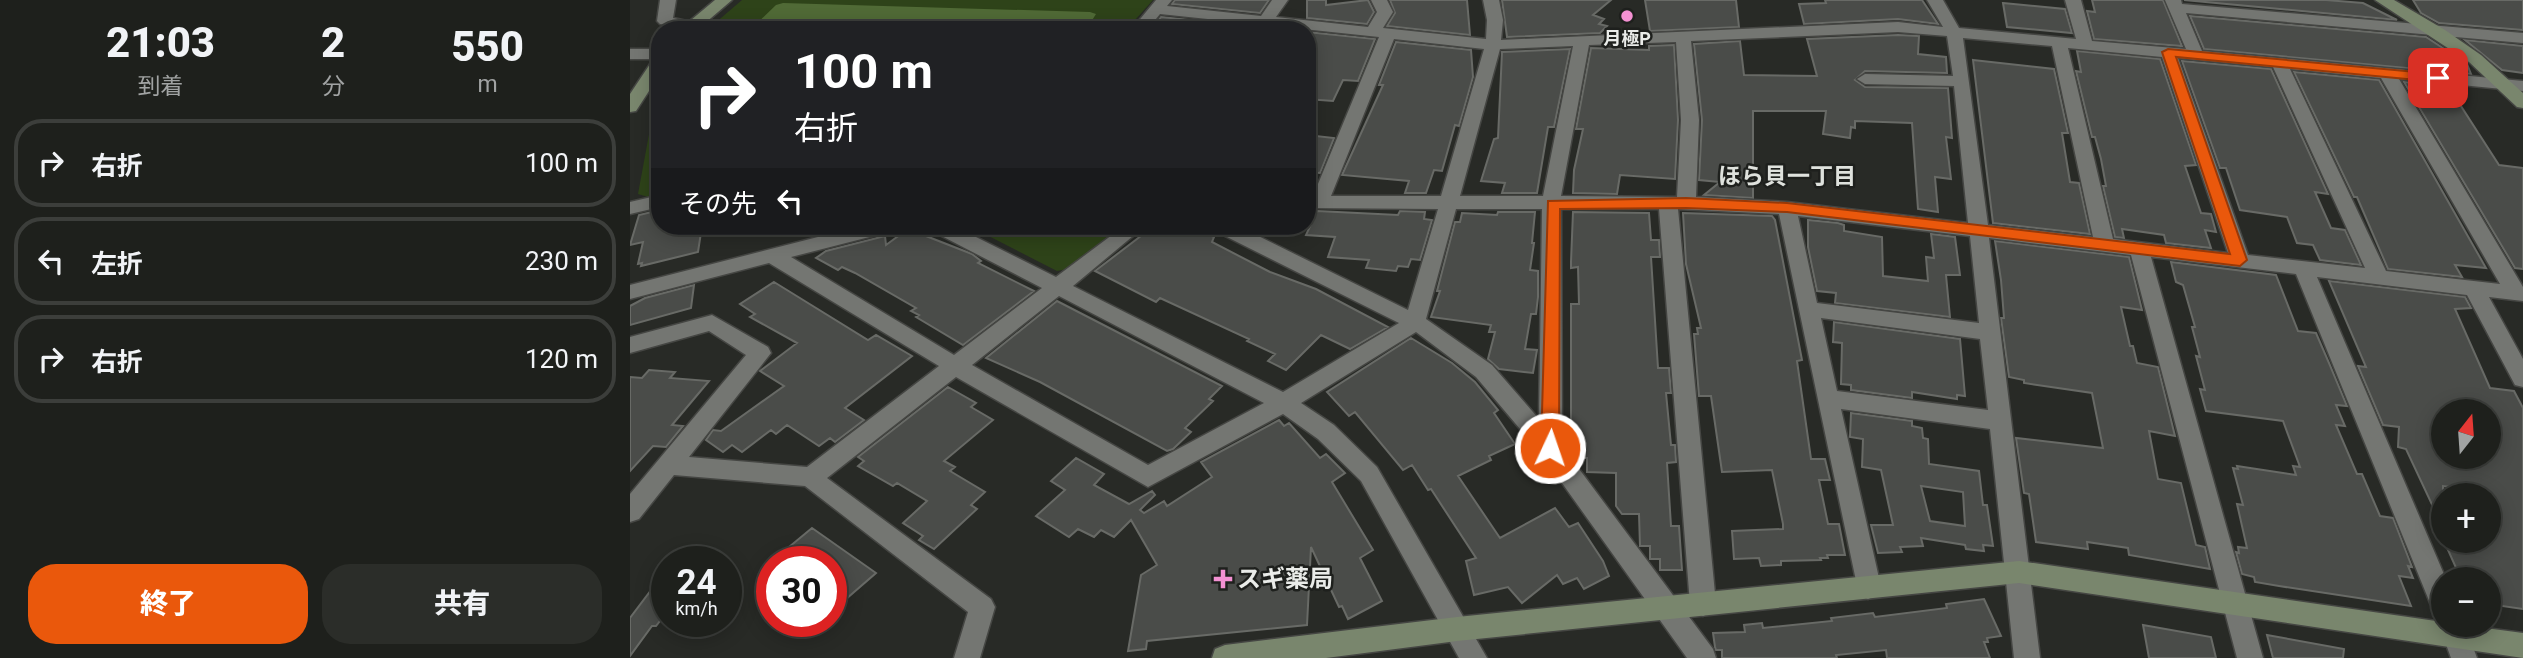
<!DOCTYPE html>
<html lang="ja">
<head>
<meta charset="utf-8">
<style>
  body { margin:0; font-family:Roboto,"Noto Sans JP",sans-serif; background:#2b2d29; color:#f1f3f6; height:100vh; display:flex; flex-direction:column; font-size:26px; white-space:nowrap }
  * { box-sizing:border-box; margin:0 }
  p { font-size:23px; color:#a1a3a3 }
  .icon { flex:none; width:38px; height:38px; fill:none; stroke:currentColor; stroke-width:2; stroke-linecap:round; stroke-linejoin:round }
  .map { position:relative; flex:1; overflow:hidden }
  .details { display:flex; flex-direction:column; background:#1e201c; width:630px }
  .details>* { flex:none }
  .banner { position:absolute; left:21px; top:21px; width:665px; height:214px; border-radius:28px; box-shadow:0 4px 18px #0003,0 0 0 2px #3c3e3b; background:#202124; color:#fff; overflow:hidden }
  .needle { width:46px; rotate:17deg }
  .fabs { position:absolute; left:1801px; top:399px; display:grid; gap:14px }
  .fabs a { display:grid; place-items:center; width:70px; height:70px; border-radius:50%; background:#1e201c; box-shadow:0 4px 18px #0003,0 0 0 2px #3c3e3b; font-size:35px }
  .speed { position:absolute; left:21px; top:546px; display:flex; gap:14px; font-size:35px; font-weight:700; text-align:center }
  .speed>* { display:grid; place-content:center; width:91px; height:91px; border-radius:50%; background:#1e201c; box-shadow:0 4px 18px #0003,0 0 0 2px #3c3e3b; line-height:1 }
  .speed small { font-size:18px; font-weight:400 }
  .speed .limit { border:10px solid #d22; background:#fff; color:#111 }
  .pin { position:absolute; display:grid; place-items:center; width:60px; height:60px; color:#fff; margin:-30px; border-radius:14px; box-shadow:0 4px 10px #0006 }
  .me { position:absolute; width:77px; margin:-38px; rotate:3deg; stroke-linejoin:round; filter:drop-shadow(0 0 5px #0008) }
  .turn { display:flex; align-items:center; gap:24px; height:147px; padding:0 28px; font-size:32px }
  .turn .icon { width:91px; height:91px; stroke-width:2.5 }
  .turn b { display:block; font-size:49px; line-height:60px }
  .then { display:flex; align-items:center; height:66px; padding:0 28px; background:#0003; gap:14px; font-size:26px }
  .eta { display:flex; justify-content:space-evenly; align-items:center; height:119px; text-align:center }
  .eta b { font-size:42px; font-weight:800; line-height:49px }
  .button { display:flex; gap:14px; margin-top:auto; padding:14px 28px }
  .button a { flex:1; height:80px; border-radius:28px; background:#ea580c; color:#fff; font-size:28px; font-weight:800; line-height:80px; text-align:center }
  .button a+a { background:#2b2d29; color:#f1f3f6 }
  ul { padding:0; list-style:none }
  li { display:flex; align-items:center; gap:21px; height:88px; margin:0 14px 10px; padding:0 14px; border:4px solid #3c3e3b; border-radius:28px }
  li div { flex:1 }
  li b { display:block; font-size:26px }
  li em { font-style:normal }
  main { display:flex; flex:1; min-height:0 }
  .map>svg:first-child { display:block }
  .green { fill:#2e4319 }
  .water { fill:#506a36 }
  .building { fill:#4a4c49; stroke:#686a66; stroke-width:2; fill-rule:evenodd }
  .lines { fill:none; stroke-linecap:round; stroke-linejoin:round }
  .street-casing { stroke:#454643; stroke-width:3 }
  .secondary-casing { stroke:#454643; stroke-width:3 }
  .street { fill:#747672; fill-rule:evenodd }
  .secondary { fill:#79866d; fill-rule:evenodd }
  .route { fill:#ea580c; stroke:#983908; stroke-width:2 }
  .poi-dot { fill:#f491d3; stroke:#1e201d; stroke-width:2.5 }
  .labels { text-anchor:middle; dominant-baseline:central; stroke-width:5; stroke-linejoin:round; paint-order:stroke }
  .far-poi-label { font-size:18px; font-weight:bold; fill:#eaece9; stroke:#1e201d }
  .neighbourhood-label { font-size:23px; font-weight:bold; fill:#dfe2dd; stroke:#1e201d }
  .near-poi-label { font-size:24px; font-weight:bold; fill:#eaece9; stroke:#1e201d; text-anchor:start }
</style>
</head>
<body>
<main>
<section class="details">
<div class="eta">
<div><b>21:03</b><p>到着</p></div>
<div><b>2</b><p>分</p></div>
<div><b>550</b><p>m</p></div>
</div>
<ul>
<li><svg class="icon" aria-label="right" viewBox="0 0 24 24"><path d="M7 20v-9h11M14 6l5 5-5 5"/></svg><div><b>右折</b></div><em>100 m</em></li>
<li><svg class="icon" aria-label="left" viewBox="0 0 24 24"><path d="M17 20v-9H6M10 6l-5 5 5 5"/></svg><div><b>左折</b></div><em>230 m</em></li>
<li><svg class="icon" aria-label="right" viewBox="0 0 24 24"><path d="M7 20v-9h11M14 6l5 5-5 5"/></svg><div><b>右折</b></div><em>120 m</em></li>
</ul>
<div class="button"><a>終了</a><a>共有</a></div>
</section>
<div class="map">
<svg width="1893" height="658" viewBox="0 0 1893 658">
  <rect width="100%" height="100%" fill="#282a26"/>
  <path class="green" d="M112,0H523L496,30H77Z
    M30,96V194L18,197L8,194L22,118Z
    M339,226H494L438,269L427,271Z"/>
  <path class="water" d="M153,3L460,12L466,14L456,30H120L146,5Z"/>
  <path class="building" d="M545,0H639L630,13L542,4Z
    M677,0H696V5L738,0L744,12L737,24L677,18Z
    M760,0H837L840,35L757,26L765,13Z
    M872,0H981L963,15L974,19L969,24L977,26L970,33L877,37Z
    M1015,0H1106L1109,27L1020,31Z
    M1195,0H1292L1308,24L1268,19L1174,24L1169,4L1196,3Z
    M1462,0H1533L1552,46L1464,39L1457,11L1465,12Z
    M1554,0H1696L1733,3L1767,20Z
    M1783,0H1893V30L1809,23L1791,13Z
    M1373,3L1435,9L1442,33L1377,27Z
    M1560,16L1796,37L1837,64L1841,74L1574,49Z
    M531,17L627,27L626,30L522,28Z
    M677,32L745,39L728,81L713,80L703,101L677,99Z
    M1268,35L1289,36L1288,54L1316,57L1317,73L1235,71L1225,80L1235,87L1318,88L1322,138L1316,137L1321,179L1305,177L1308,212L1288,209L1282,123L1225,121V128L1221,127L1220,138L1193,134L1196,111H1123V198L1074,195L1090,182L1069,180L1072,120L1064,44L1110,41L1114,75L1187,76L1177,39Z
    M1835,40L1893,46V73L1872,70Z
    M766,42L841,50L843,77L829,126L825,125L812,171L804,170L796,193H775L779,181L712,175L753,85H749Z
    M1044,45L1048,120L1045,179L990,175L987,194L943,193L944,170L953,129H946L961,48L1019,50V46Z
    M940,49L924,127H918L907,193H872L875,183L851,181L864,139L868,138L872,52Z
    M1447,51L1530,59L1566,165L1555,166L1571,213L1581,214L1586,232L1575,230L1581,248L1536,243L1534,235L1492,229L1494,238L1485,237L1473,186H1476L1471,159L1465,137H1462L1446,71L1451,72Z
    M1343,60L1424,69L1438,133H1432L1440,182L1449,183L1460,234L1363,223Z
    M1552,61L1641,69L1698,194L1685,192L1701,228L1715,230L1731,265L1690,260L1683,245L1667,243L1657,217L1610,210L1596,168H1590Z
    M1664,72L1749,80L1856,268L1825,265L1832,277L1758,269L1727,197H1724Z
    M1774,82L1818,86L1869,165L1893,168V269L1885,268Z
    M677,135L704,138L690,173L677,172Z
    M30,210V226H72L68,252L11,266L12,263L8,264L13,242L0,245L9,215Z
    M687,211L768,215L770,211L795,212L794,219L802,220L790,260L781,259L778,267L768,266L766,271L736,268L739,260L698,257L705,237L676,235Z
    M868,212H905L902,243H904L900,270L908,271V297L906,314H901L895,349L907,350L903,373L869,369L858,359L865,332H859L861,325L801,317L810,291H807L825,222H830L832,213L867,215Z
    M943,212L1019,213L1021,240H1029L1030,257H1021L1028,368H1039L1041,393H1036L1041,445H1045L1046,462L1037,463L1041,526H1049L1052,570H1030V559H1020V546H1010L1009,514H992L986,506V473L957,472V458H951L952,433H941V304H949L948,267L941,268V262Z
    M1053,213L1142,216L1145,220L1172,360L1167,361L1181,459H1195L1200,480H1189L1198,524H1209L1215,555H1197L1198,558H1190L1191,560L1151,561V565L1131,566L1129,558L1104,559L1102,531L1153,529V524L1142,470L1092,472L1081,396H1069L1064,334H1068L1067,328H1071L1056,264Z
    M1178,220L1208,223L1214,225V231L1252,237L1253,276L1298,281L1296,257L1304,258L1301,234L1325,237L1330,275H1316L1320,317L1205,303L1206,293L1187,291L1178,247Z
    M524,226H557L584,237L582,242L640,272L686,289L758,327L720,349L691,335L656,370L638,361L645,354L617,341L619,339L530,298L526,302L465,271Z
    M278,229L342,254L351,261L348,263L404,291L333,345L286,317L289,315L281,311L286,308L225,273L212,267L208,270L186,258L196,251L255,236L256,245Z
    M1365,241L1499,257L1512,310L1491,307L1500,346H1503L1507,363L1528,367L1545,436L1519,431L1528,479L1551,483L1566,545L1575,547L1580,569L1499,555L1498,548L1457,542L1458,549L1406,542L1399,494L1394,493L1386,438L1473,448L1462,393L1394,383V380L1379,377L1371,318H1374L1371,280Z
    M1541,262L1646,275L1668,331L1686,333L1699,363L1717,406L1706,405L1715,426L1706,425L1727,474H1732L1750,516L1763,518L1782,567L1778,566L1783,578L1769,576L1781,606L1649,586L1625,582L1624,577L1612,574L1606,552L1609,553L1608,547L1617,548L1607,504L1613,505L1603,468L1608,469L1607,466L1666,475L1663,466L1670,467L1653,421L1576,411L1570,389L1575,390L1566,356L1570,357L1562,327H1565L1553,285L1546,282Z
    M1699,281L1835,297L1841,308L1825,309L1860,388L1884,391L1893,408V609L1858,604V579H1831L1814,541H1858V491L1813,486V528L1776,449L1768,447L1769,427L1753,425L1728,366L1736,367ZM1813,411H1858V457H1813Z
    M144,282L238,340L246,335L282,356L215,408L234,420L205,442L200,438L189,446L157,425L146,434L141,430L112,452L102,445L93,452L76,440L83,430L91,431L154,386L130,371L167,343L120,317L125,314L110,304Z
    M64,285L61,308L0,325V306L15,298Z
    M427,301L592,386L579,399L583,401L555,428L561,432L543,449L537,451L410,382L356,358Z
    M1204,322L1330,339L1335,396L1327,395V399L1282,392V398L1221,390V385L1211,384L1212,343L1203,342Z
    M781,338L822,363L845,382L868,410L864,413L885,444L859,456L861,460L828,476L870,538L925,508L939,527L948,523L973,561L979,576L954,589L947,578L933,584L927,575L892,603L878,587L844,595L836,561L846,558L801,489L798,490L782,465L773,470L725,412L719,416L697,392Z
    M19,370L45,372L40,378L79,381L42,425L53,426L36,447L23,446L0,471V377L12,378Z
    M318,387L346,403L341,407L363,420L314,461L325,467L320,471L355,492L341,505L347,509L304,549L289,540L293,536L273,523L297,501L267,483L263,486L228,466L234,461L228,457Z
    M1221,413L1282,421V426L1292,428L1293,438L1298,439L1299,464L1349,471L1353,505H1357L1363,546L1353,545L1354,551L1336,549L1335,545L1291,538L1293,546L1270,547L1272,552L1248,553L1241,525H1263L1251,470L1232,467L1233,439L1220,437ZM1291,486L1333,492L1335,526L1300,521Z
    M649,420L654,426L659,423L690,458L696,454L715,473L702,482L743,550L730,558L752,601L718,619L712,606L709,607L681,547L677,625L517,641L516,649L498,651L511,575L527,565L501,520L484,537L471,530L464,537L448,529L439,537L406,516L435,490L421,481L446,458L474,474L464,485L499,504L522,491L525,495L510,510L514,513L534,501L537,506L582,477L571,462Z
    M182,528L246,573L201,612V562H141Z
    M37,569V612L26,626H22L0,656V618Z
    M1354,599L1371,636L1357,638L1358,642H1354L1360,658H1257L1256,650L1206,655L1207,658H1092V650H1086L1085,647L1083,633L1115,632L1114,625L1132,623L1133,628L1202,621L1201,618L1243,613L1245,617L1317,608L1316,604Z
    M1513,625L1581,637L1586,658H1519Z
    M1637,635L1714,649L1713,658H1643Z"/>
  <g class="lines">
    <g class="street-casing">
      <path id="street" d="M30,0H46L43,18L66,23L69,26L66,29L30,24L27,21Z
        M526,0H542L537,6L631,16L642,0H658L646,17L738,27L747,12L741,0H757L763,12L753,28L856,39L857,20L853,0H869L873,20L871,40L1268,22L1313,27L1297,0H1313L1329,28L1446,39L1435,0H1451L1462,41L1556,49L1535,0H1551L1552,4L1893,33V43L1556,13L1572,51L1893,81V91L1769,79L1893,287V301L1859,297L1893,359V387L1885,385L1837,295L1687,277L1816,579H1813V615L1804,611L1800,603L1666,274L1521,257L1633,658H1607L1501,255L1359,238L1410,658H1384L1360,429L1211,409L1251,587L1247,595L1238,599L1229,595L1149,214L1048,209L1086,604L1082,612L1073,616L1064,612L1060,604L1029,209H931L932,446L1083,649L1086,658H1057L912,455L846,377L786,332L671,403L704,425L747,467L857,658H829L731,481L688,439L653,414L518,487L326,377L197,478L361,599L365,607L350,658H324L338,612L175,486L44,475L9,519L0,522V494L116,355L79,331L0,353V337L82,315L138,347L141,353L59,457L177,467L309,366L139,263L0,299V285L231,226H265L263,231L161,257L324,355L412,288L302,231L300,226H324L426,277L494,226H515L443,286L653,392L769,323L585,231L582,226H608L778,310L808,209L677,208V196H683L749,37L530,14L517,30H501ZM1268,32L1317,36L1323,76L1235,74L1227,79L1235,84L1324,86L1338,223L1157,202L1066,197L1069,120L1061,41ZM1333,38L1422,46L1463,237L1358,225ZM764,39L854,49L811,196H701ZM1046,42L1051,120L1047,197L931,196L959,45ZM943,46L913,196H830L870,49ZM1438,48L1532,57L1598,253L1483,239ZM1548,58L1643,67L1735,268L1618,255ZM1660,69L1751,78L1870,284L1756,271ZM826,209H912L909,419L862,365L796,319ZM1168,216L1340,236L1349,323L1187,303ZM429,296L634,403L518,465L342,365ZM1191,318L1350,339L1358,410L1207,391Z
        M0,49H30V59H0Z
        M30,195V207L0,214V202Z
        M1813,616V625H1835L1847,658H1821L1809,625Z"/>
    </g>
    <g class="secondary-casing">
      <path id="secondary" d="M85,0H102L67,30H49Z
        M1745,0H1764L1815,30L1851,55L1893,93V108L1887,107L1839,62Z
        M30,56V74L6,111L0,112V94L24,58Z
        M1389,561L1813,622V625H1833L1893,633V658L1389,583L827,641L696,658H582L585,649L595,645L827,617Z"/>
    </g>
    <use href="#street" class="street"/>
    <use href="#secondary" class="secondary"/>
  </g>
  <path class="route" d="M1538,49L1808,74L1815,78L1808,82L1546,57L1617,260L1610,266L1157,212L1056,208L930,209L929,448L926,453L920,455L914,453L911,448L918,201L1056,198L1157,203L1600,254L1532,52Z"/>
  <g class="poi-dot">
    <circle cx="997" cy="16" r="7"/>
    <path d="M589.5 568.5h7v7h7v7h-7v7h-7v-7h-7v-7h7z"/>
  </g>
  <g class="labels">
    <g class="far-poi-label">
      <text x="997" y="38">月極P</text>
    </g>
    <g class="neighbourhood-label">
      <text x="1157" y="176">ほら貝一丁目</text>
    </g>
    <g class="near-poi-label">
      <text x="607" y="579">スギ薬局</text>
    </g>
  </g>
</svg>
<div class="fabs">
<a><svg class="needle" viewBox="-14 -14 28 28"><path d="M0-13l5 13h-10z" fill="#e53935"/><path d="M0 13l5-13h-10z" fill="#a1a3a3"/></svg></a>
<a>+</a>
<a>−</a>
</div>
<div class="speed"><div>24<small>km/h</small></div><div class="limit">30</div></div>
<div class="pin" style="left:1808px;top:78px;background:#d93025"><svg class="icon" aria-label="arrive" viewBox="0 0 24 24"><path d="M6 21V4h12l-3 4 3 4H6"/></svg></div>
<svg class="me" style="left:920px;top:448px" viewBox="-20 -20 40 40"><circle r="17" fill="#ea580c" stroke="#fff" stroke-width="3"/><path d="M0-11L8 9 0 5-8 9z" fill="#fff"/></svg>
<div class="banner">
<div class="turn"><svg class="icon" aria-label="right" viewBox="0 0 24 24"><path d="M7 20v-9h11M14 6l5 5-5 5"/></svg><div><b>100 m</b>右折</div></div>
<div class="then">その先<svg class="icon" aria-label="left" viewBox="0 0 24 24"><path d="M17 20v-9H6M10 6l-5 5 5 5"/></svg></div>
</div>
</div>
</main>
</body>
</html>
